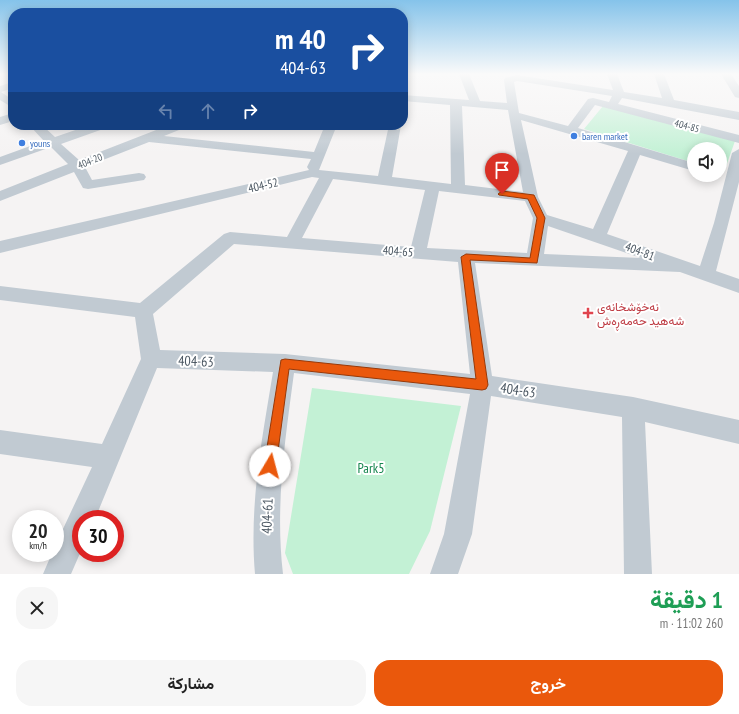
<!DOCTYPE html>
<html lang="ar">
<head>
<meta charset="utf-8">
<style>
  body { margin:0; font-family:"PT Sans Narrow",Vazirmatn,sans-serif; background:#f6f6f6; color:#222; direction:rtl; height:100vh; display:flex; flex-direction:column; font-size:15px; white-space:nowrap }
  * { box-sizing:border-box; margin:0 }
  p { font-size:13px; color:#767676 }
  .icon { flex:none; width:22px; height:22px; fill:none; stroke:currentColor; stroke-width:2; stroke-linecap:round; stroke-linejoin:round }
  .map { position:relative; height:574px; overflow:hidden; direction:ltr }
  .side { display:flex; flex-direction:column; background:#fff; flex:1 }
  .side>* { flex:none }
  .banner { position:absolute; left:8px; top:8px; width:400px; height:122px; border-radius:16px; box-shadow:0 2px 10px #0003; direction:rtl; background:#1a4fa0; color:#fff; overflow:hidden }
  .tools { position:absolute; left:687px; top:142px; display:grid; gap:8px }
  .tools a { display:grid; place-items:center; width:40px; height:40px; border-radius:50%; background:#fff; box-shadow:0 2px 10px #0003; font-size:20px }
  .speed { position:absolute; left:12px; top:510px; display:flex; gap:8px; font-size:20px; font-weight:700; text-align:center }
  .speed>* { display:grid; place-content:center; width:52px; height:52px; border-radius:50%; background:#fff; box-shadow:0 2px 10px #0003; line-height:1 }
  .speed small { font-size:10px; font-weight:400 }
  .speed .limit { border:6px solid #d22; background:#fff; color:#111 }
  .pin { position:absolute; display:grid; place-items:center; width:34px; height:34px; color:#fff; margin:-41px -17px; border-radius:50% 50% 50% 0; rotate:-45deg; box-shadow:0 0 4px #0007 }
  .pin .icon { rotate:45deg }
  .me { position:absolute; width:44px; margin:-22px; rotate:8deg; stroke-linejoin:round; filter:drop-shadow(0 0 3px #0008) }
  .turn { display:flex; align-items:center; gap:14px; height:84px; padding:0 16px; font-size:18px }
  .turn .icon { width:52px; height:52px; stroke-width:2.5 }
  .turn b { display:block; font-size:28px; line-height:34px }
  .lanes { display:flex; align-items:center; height:38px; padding:0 16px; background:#0003; justify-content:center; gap:20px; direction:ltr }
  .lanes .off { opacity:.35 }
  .round { display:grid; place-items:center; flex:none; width:42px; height:42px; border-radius:16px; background:#f6f6f6 }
  .head { display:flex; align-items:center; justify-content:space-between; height:68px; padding:0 16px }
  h1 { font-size:24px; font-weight:700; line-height:30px; color:#1e9e55 }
  .cta { display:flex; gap:8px; margin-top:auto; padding:8px 16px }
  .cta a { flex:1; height:46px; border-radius:16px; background:#ea580c; color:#fff; font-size:16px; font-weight:700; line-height:46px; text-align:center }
  .cta a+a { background:#f6f6f6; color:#222 }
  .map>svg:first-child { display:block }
  .green { fill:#c3f1d5 }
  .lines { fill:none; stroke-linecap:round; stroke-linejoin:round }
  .minor { fill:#c1cad2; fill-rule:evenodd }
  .route { fill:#ea580c; stroke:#983908 }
  .shop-dot { fill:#3f7fe0; stroke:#fff; stroke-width:1.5 }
  .health-dot { fill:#e0444e; stroke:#fff; stroke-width:1.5 }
  .labels { text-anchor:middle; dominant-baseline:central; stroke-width:4; stroke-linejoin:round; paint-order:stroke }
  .far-street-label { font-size:10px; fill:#4a5661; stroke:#fff }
  .far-shop-label { font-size:10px; fill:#366cbe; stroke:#fff; text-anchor:start }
  .street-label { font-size:12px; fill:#4a5661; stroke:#fff }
  .health-label { font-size:12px; fill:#be3a42; stroke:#fff; text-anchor:start }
  .near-street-label { font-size:14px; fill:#4a5661; stroke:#fff }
  .near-park-label { font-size:14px; fill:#17864f; stroke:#fff }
</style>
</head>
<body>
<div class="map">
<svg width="739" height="574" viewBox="0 0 739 574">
  <rect width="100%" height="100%" fill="#f5f3f3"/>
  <path class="green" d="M603,106L735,141L724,172L720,171V149H694V163L584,129Z
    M312,388L461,406L430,531L409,574H293L285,553Z"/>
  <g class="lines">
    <path class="minor" d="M459,74H469L480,101L507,103L504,80L505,78L517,75L613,90L607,74H617L624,92L662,98L654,74H664L674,100L739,112V120L622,98L618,104L739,135V143L595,105L578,128L694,163V171L640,155L607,234L700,266L714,223L732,153L739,149V182L716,271L739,279V293L680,272L475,263L492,376L633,397L739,420V444L645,422L652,574H624L622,417L491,396L472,534L458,574H430L444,534L470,394L294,373C285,441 275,506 283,574H255C249,505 262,439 273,372L157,368L95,519H81V551L71,574H43L52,553H55V546L92,467L0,454V430L102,444L141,359L135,317L0,300V286L140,303L224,234L230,232L287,237L319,178L312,177L0,253V241L309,170L307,167L311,159L149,142L85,167L92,180L139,173L144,174L146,177L144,180L88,189L83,188L74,172L0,201V191L68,164L51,147L0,165V157L44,141L29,125H42L55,137L90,125H108L106,128L61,144L79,160L169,125H186L184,128L164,136L314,152L325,125H337L319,170L378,176L389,125H401L392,177L451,184L450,105L403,101V95L469,100ZM517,81L612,96L609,102L593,98L588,99L568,126L519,113L514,82ZM462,106L508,110L523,192L465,185ZM521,120L628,151L593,229L547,215L538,197ZM333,179L425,190L411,247L302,238ZM439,191L525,201L533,218L527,253L427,248ZM548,226L641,258L544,254ZM234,244L458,262L470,374L285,354L160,350L153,314Z
      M721,74H731L739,86V98L735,97Z
      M13,82V88L1,92L13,100V108L0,100V86Z
      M13,113V121L0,125V117Z"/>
  </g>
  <linearGradient id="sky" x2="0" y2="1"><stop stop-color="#85c3ea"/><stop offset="0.48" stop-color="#fafafa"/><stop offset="1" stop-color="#fafafa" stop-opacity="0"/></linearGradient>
  <rect width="739" height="154" fill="url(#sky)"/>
  <path class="route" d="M502,191L534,195L545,218L537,263L470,260L488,385L486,389L482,390L289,369L276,466L274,471L270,473L265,471L264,466L281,360L285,359L476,379L461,257L466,254L530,258L537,218L528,199L499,195L498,194Z"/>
  <g class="shop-dot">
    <circle cx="574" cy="136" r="4"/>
    <circle cx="22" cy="143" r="4"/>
  </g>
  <path class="health-dot" d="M586 307h4v4h4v4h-4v4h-4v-4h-4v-4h4z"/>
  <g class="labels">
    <g class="far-street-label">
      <text transform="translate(687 126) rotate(15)">404-85</text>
      <text transform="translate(90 161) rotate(-22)">404-20</text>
    </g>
    <g class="far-shop-label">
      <text x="582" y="136">baren market</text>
      <text x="30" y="143">youns</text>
    </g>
    <g class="street-label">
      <text transform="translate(263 185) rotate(-13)">404-52</text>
      <text transform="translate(398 251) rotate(5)">404-65</text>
      <text transform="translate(640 251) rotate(21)">404-81</text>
    </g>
    <g class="health-label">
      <text x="597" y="306">نەخۆشخانەی<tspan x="597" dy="14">شەهید حەمەڕەش</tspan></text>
    </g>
    <g class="near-street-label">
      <text transform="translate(196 361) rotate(2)">404-63</text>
      <text transform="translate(518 390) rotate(9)">404-63</text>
      <text transform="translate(267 516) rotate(-88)">404-61</text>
    </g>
    <g class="near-park-label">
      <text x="371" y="468">Park5</text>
    </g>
  </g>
</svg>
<div class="tools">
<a><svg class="icon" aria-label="sound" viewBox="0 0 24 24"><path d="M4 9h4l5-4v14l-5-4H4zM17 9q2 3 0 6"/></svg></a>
</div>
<div class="speed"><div>20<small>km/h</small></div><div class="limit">30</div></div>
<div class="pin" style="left:502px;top:194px;background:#d93025"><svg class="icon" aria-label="arrive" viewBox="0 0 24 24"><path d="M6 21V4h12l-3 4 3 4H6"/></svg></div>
<svg class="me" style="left:270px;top:466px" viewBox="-20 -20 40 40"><circle r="19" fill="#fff"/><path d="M0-13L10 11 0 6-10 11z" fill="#ea580c"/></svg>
<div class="banner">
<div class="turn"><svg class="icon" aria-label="right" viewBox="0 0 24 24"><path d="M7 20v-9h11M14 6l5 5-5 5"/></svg><div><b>40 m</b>404-63</div></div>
<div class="lanes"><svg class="icon off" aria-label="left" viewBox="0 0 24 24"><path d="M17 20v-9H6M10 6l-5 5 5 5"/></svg><svg class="icon off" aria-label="ahead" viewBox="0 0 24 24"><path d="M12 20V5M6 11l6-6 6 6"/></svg><svg class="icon" aria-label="right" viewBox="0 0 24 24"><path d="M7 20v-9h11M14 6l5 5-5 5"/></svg></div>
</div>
</div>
<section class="side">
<div class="head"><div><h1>1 دقيقة</h1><p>260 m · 11:02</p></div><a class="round"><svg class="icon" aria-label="close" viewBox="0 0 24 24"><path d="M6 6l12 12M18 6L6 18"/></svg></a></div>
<div class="cta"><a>خروج</a><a>مشاركة</a></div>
</section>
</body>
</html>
